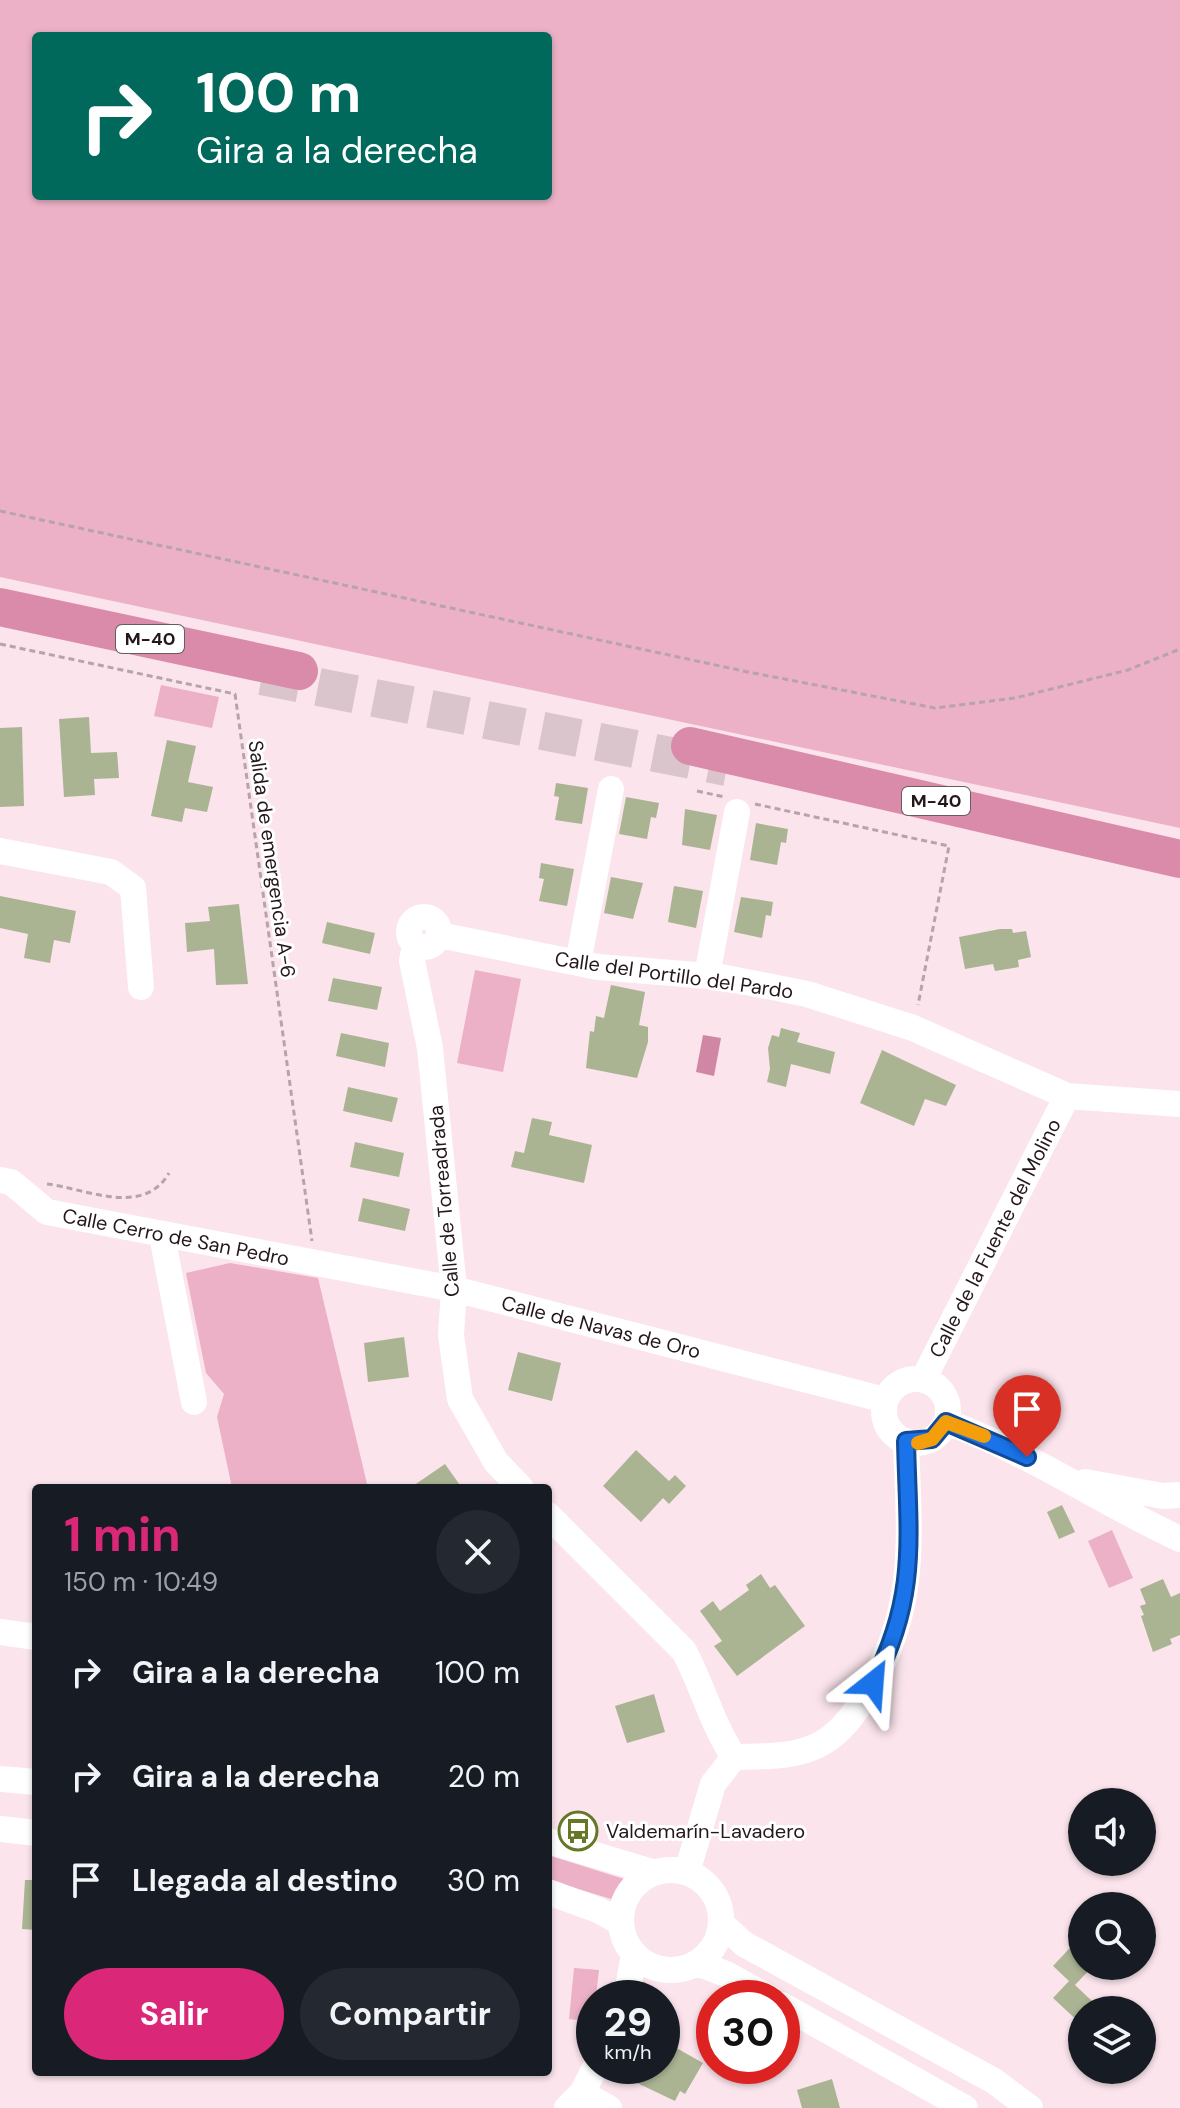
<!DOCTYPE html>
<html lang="es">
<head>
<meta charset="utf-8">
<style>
  body { margin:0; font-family:"DM Sans",sans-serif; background:#242831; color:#f1f3f6; height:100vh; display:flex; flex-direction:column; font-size:30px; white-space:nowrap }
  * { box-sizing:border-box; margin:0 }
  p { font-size:26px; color:#9ea1a6 }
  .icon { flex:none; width:44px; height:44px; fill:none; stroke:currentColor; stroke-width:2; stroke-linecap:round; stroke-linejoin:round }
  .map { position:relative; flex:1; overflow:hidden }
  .details { position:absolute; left:32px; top:1484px; width:520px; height:592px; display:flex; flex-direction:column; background:#171b24; border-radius:8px; box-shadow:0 2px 6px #0004 }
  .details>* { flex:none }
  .top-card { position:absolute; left:32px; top:32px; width:520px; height:168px; border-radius:8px; box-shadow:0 2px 6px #0004; background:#00695c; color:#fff; overflow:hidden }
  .fabs { position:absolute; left:1068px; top:1788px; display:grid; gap:16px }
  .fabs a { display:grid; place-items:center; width:88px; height:88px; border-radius:50%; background:#171b24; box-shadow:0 2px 6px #0004; font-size:40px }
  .speed { position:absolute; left:576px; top:1980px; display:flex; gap:16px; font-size:40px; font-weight:700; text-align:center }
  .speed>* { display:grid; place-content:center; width:104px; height:104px; border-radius:50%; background:#171b24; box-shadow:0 2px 6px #0004; line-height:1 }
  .speed small { font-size:20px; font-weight:400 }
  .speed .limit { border:12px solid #d22; background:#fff; color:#111 }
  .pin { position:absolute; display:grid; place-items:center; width:68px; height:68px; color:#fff; margin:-82px -34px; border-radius:50% 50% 50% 0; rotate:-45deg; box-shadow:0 0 8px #0007 }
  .pin .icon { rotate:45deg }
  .me { position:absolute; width:88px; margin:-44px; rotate:28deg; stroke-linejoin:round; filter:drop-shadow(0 0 6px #0008) }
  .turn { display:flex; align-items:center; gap:28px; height:168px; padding:0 32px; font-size:36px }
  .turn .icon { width:104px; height:104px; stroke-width:2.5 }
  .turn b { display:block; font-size:56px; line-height:68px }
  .round { display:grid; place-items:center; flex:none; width:84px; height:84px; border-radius:42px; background:#242831 }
  .summary { display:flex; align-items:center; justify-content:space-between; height:136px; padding:0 32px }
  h1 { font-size:48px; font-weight:700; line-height:60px; color:#db2777 }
  .cta { display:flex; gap:16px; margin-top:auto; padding:16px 32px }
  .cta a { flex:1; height:92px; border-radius:48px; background:#db2777; color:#fff; font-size:32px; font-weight:700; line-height:92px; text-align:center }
  .cta a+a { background:#242831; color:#f1f3f6 }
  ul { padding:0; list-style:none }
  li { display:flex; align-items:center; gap:24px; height:104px; padding:0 32px }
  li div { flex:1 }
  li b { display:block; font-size:30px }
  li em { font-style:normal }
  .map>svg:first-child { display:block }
  .green { fill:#ecb1c7; fill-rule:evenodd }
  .water { fill:#d087a3 }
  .building { fill:#aab493 }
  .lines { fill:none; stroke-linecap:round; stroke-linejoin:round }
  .highway-tunnel { stroke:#dbc5cd; stroke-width:38; stroke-dasharray:38 19; stroke-linecap:butt }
  .path { stroke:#b7a3aa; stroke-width:3; stroke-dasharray:6 4; stroke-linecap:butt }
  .minor { stroke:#fff; stroke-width:26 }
  .highway { stroke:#db8baa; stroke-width:38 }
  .route-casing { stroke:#114b97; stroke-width:20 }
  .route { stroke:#1a73e8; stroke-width:14 }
  .slow { stroke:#f59e0b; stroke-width:14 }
  .labels { text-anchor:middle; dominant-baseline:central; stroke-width:6; stroke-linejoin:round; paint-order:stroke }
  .shield { fill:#fff; stroke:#665d5f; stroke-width:2 }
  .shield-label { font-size:18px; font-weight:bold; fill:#24171b }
  .street-label { font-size:20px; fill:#24171b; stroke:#fff }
  .poi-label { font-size:20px; fill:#24171b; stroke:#fff; text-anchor:start }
</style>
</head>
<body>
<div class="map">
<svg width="1180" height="2108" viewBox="0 0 1180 2108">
  <rect width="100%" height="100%" fill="#fbe4ec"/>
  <path class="green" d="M0,0H1180V828L0,577ZM36,36H548V196H36Z
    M161,685L219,697L212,728L154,716Z
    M475,970L521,979L503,1072L457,1063Z
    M230,1263L318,1278L368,1488H232L217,1417L224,1394L206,1373L186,1273Z
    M1112,1530L1133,1578L1109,1588L1088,1541Z
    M548,1855L627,1880L618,1901L548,1880Z
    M574,1968L599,1970L593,2022L569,2019Z"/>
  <path class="water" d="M703,1035L721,1038L714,1076L696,1072Z"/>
  <path class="building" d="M89,717L91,753L117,752L119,778L94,779L95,795L64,797L59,719Z
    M22,727L24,806L0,807V728Z
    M167,740L196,746L188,782L213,787L207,812L185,808L182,822L151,816Z
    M556,783L588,788L582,824L555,820L559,797L554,796Z
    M626,797L659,803L656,818L651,817L647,839L619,834Z
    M685,809L717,815L710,850L682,845Z
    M756,823L788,829L786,843L781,842L777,865L750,860Z
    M541,863L574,869L567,906L539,901L544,879L539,878Z
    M611,877L643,883L633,919L604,913Z
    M674,886L703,891L696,928L668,922Z
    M0,896L76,911L70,943L54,940L50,963L24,958L28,934L0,928Z
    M741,897L773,902L771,916L766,915L762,938L734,932Z
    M239,904L248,984L216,985L214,949L187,952L185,923L210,921L208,907Z
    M327,922L375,933L370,954L322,943Z
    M1000,929H1012L1013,933L1026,931L1031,957L1018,960L1019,967L995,971L993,964L965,969L959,937Z
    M333,978L382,987L377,1010L328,1001Z
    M611,985L645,992L639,1025L648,1027V1042L637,1078L586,1068L590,1031L594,1032L596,1016L604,1018Z
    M781,1028L800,1033L797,1042L835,1052L830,1074L791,1064L786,1087L767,1082L770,1069L768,1048L772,1035L779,1037Z
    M341,1033L389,1043L385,1067L336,1056Z
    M882,1050L956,1085L946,1106L925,1099L914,1126L860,1103Z
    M348,1087L398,1098L392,1122L343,1111Z
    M532,1118L552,1122L549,1135L592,1145L584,1183L511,1167L515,1151L524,1153Z
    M355,1142L404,1153L399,1177L350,1167Z
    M363,1198L410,1209L405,1231L358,1221Z
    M404,1337L409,1377L368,1382L364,1343Z
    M518,1352L561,1363L552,1401L508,1390Z
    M636,1450L669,1481L675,1475L686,1486L669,1504L663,1498L641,1522L603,1486Z
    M445,1464L462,1488H410Z
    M1062,1505L1075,1532L1059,1539L1047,1512Z
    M761,1574L770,1588L775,1585L805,1626L737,1676L714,1646L722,1641L700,1611L713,1601L720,1611L749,1590L746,1585Z
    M1163,1579L1171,1597L1180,1593V1635L1170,1639L1172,1644L1153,1652L1141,1616L1144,1615L1140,1606L1146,1604L1140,1589Z
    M654,1694L665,1732L627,1743L615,1706Z
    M25,1880H36V1930L22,1929Z
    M1082,1935V1966H1093L1075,1985L1093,2002L1082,2010V2025L1053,1998L1069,1981L1053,1966Z
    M671,2045L703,2063L685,2094L680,2091L675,2101L633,2081L641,2066H662V2047L668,2050Z
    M832,2079L840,2108H802L797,2090Z"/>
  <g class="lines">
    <path class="highway-tunnel" d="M262,676L727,767"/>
    <path class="path" d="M0,511L748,672L935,708L1015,698L1128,670L1180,649
      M0,644L235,694L312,1241
      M697,791L725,797
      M755,804L949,846L918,1005
      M47,1184C84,1188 143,1218 169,1173"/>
    <path class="minor" d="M0,851L111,872L133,888L141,987
      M409 932a15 15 0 1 1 30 0a15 15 0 1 1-30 0Z
      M439,935L598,967L721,977L807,994L913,1028L1067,1096L1180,1104
      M415,945L412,961L430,1048L454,1289L451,1335L460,1399L496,1462L521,1488
      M578,963L611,789
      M707,976L737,812
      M0,1180L11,1182L47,1212L454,1289L885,1400
      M162,1236L194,1402
      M884 1411a32 32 0 1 1 64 0a32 32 0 1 1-64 0Z
      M923,1380L1067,1096
      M946,1422C1029,1452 1100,1502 1180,1539
      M1085,1482L1163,1496L1180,1495
      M548,1515L684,1651C703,1687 712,1724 734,1757
      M0,1632L36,1637
      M0,1779L36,1782
      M0,1829L36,1833
      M548,1841L652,1872
      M621 1920a50 50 0 1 1 100 0a50 50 0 1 1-100 0Z
      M687,1872L713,1784L734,1757C764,1756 798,1758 824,1742C842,1731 858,1709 868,1691C919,1605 909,1536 906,1441
      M548,1892L598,1910L620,1922
      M722,1924L744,1944L994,2081L1030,2108
      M697,1963L726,1974L770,1998
      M626,1998L634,1955
      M782,2005L965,2108
      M582,2093L609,2108
      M567,2108L582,2093L596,2066"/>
    <path class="highway" d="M0,607L299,671
      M690,746L1180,859"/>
  </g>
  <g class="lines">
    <g class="route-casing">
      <path id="route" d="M873,1683C919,1595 908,1535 906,1441L932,1439L946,1422L1027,1457"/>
    </g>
    <use href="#route" class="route"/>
    <path class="slow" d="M918,1443L932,1439L946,1422L984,1436"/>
  </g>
  <defs>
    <g id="bus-ring" transform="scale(2)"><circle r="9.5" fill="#fff" stroke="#657827" stroke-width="1.5"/><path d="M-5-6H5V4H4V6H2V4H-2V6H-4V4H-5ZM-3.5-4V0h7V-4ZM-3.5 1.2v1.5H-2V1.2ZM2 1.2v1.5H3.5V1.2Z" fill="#657827"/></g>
  </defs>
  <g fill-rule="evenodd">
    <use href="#bus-ring" x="578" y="1831"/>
  </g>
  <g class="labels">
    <g class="shield">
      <rect x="116" y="625" width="68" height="28" rx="6"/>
      <rect x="902" y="787" width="68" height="28" rx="6"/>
    </g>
    <g class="shield-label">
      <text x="150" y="639">M-40</text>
      <text x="936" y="801">M-40</text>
    </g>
    <g class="street-label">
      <text transform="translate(272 859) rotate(82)">Salida de emergencia A-6</text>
      <text transform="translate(674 975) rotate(8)">Calle del Portillo del Pardo</text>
      <text transform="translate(444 1201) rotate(-95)">Calle de Torreadrada</text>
      <text transform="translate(176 1237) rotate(11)">Calle Cerro de San Pedro</text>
      <text transform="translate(995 1238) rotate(-63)">Calle de la Fuente del Molino</text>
      <text transform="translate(601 1327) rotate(14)">Calle de Navas de Oro</text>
    </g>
    <g class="poi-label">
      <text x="606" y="1831">Valdemarín-Lavadero</text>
    </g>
  </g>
</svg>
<div class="fabs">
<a><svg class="icon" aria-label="sound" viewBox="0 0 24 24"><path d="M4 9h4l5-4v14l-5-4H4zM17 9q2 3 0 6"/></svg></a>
<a><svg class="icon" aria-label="search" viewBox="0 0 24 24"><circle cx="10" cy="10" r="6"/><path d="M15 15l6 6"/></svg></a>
<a><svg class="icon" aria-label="layers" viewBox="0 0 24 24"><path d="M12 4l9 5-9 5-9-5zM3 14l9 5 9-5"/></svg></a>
</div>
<div class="speed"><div>29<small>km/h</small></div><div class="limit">30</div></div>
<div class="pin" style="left:1027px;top:1457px;background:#d93025"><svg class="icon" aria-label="arrive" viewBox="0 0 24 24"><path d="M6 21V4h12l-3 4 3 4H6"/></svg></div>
<svg class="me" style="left:873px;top:1683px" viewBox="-20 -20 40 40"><path d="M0-17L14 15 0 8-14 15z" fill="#1a73e8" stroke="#fff" stroke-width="4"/></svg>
<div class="top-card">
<div class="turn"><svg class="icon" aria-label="right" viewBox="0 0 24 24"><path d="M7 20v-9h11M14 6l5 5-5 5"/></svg><div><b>100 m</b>Gira a la derecha</div></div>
</div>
<section class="details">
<div class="summary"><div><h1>1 min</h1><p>150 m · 10:49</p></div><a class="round"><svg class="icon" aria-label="close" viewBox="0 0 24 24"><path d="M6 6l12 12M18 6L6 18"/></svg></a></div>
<ul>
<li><svg class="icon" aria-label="right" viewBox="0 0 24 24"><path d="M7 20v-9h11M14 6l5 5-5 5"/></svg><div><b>Gira a la derecha</b></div><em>100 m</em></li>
<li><svg class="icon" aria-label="right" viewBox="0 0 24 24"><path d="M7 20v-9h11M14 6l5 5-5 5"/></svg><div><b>Gira a la derecha</b></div><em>20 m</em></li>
<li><svg class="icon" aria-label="arrive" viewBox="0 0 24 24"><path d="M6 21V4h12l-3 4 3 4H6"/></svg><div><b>Llegada al destino</b></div><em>30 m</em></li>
</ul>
<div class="cta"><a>Salir</a><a>Compartir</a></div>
</section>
</div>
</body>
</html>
